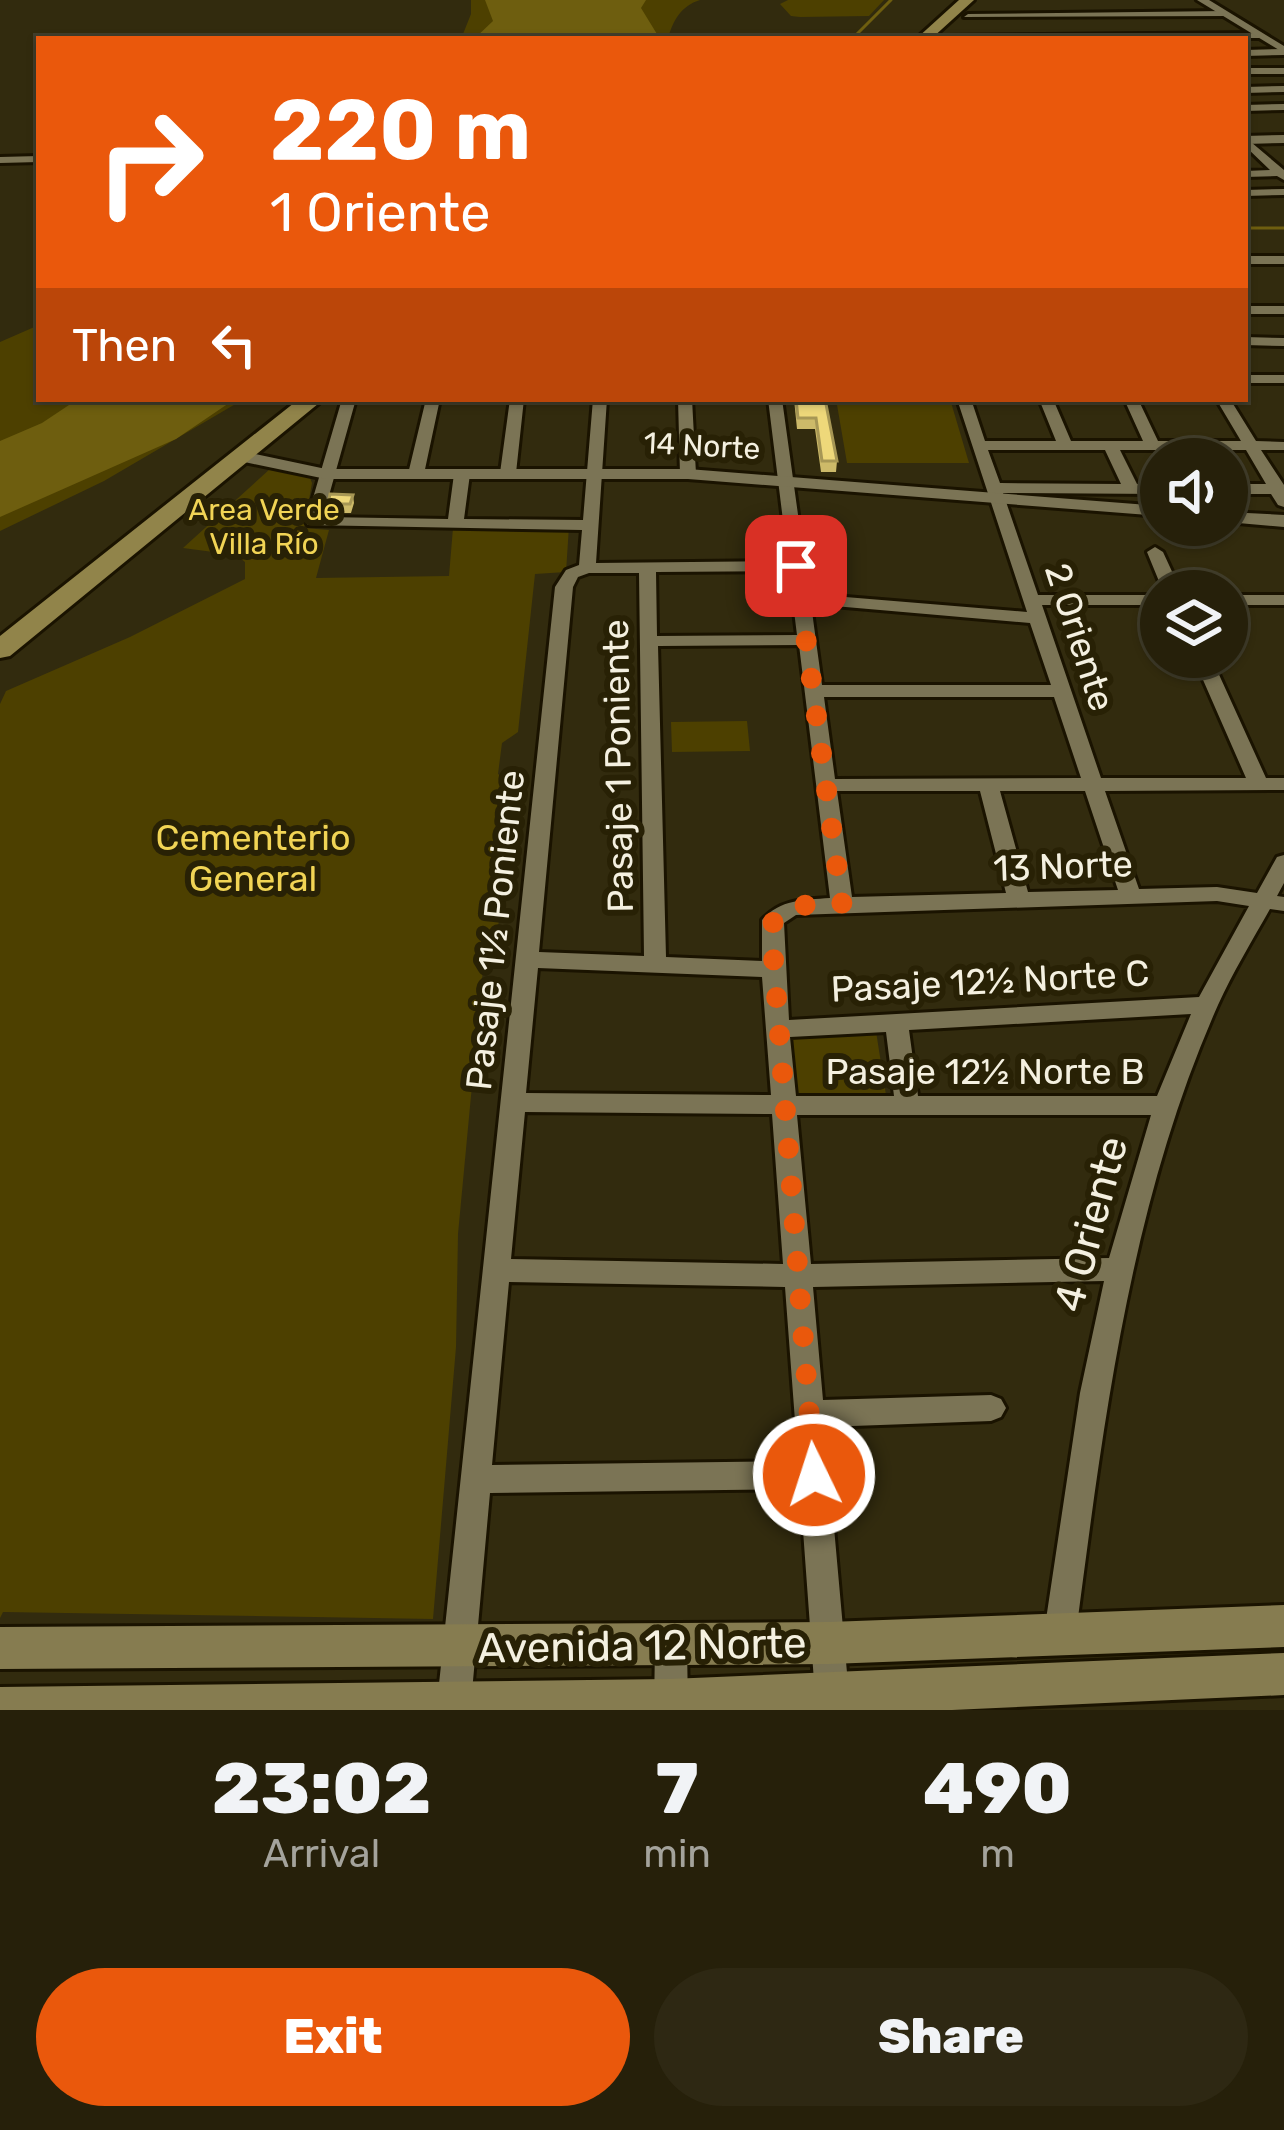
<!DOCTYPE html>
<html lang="en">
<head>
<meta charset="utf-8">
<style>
  body { margin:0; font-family:Rubik,sans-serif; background:#2e2813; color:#f1f3f6; height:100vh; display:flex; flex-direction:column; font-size:45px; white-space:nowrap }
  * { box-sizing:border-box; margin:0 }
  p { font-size:39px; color:#a4a39c }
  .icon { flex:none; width:66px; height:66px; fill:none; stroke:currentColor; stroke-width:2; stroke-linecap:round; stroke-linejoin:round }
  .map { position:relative; height:1710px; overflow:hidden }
  .panel { display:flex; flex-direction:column; background:#26200a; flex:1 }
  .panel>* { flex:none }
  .hud { position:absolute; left:36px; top:36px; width:1212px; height:366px; border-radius:0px; box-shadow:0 3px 9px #0004,0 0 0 3px #423e2b; background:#ea580c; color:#fff; overflow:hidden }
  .controls { position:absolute; left:1140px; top:438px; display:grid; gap:24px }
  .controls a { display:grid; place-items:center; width:108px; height:108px; border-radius:50%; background:#26200a; box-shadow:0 3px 9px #0004,0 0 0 3px #423e2b; font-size:60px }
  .pin { position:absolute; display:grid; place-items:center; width:102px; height:102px; color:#fff; margin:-51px; border-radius:24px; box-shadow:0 6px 18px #0006 }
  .me { position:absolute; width:132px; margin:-66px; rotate:356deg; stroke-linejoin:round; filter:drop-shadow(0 0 9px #0008) }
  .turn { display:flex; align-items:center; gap:42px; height:252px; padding:0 36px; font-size:54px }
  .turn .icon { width:156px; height:156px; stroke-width:2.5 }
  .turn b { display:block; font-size:84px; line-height:102px }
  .then { display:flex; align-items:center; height:114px; padding:0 36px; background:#0003; gap:24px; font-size:45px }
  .eta { display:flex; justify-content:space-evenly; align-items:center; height:204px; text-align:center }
  .eta b { font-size:72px; font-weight:800; line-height:84px }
  .button { display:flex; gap:24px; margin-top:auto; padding:24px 36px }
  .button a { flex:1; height:138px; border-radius:72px; background:#ea580c; color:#fff; font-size:48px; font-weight:800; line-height:138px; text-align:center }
  .button a+a { background:#2e2813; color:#f1f3f6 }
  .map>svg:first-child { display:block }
  .green { fill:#4d4000 }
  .water { fill:#6e5e0f }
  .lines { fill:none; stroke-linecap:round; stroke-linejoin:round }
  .stream { stroke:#6e5e0f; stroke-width:3 }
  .minor-casing { stroke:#1a1300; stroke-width:6 }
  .tertiary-casing { stroke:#1a1300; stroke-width:6 }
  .secondary-casing { stroke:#1a1300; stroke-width:6 }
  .primary-casing { stroke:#1a1300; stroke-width:6 }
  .minor { fill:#7b7455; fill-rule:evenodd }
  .tertiary { fill:#7b7455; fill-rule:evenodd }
  .secondary { fill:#867c50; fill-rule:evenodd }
  .primary { fill:#91844a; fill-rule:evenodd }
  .wall { fill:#cdba69 }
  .building { fill:#eed87a; stroke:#a79755; stroke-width:3 }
  .route { stroke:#ea580c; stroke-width:21; stroke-dasharray:0 37.8 }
  .labels { text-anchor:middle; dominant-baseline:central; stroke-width:12; stroke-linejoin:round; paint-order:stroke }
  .far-street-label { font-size:30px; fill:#f4f0e0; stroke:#282105 }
  .far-park-label { font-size:30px; fill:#f1d455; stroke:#282105 }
  .street-label { font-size:36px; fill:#f4f0e0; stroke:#282105 }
  .park-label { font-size:36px; fill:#f1d455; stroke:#282105 }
  .near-street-label { font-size:42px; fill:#f4f0e0; stroke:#282105 }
</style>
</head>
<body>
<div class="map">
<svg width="1284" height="1710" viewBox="0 0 1284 1710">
  <rect width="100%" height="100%" fill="#322b0e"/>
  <path class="green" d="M471,0H700C681,6 673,20 668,39H461L471,14Z
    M788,0H884L869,16L800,17L791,16L780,4Z
    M39,325V399H244L104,481L0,531V342Z
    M836,399H950L969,463H847Z
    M271,468L310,478L312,483L304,528L329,530L316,578L449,576L453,528L569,526L566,572L535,574L518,732L502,743L498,774L513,783L495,957L484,958L458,1234L456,1347L433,1619L3,1612L0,1618V704L6,691L130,637L245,579V562L236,555L183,548Z
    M747,721L750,751L672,752L671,722Z
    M875,1025L886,1095L796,1097L787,1028Z"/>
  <path class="water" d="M485,0H646L641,8L660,39H474L493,21Z
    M78,399H235L176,439L0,517V441L42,423Z"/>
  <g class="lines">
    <path class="stream" d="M852,39L891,0
      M1245,228H1284"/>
    <g class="minor-casing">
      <path id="minor" d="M1225,11L1228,16L964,17L968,14Z
        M1262,33L1259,38L944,39L948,36Z
        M1284,49V55L1245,56V50Z
        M1245,68H1284V74H1245Z
        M1284,86V92L1245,93V87Z
        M1284,104V110L1245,111V105Z
        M1245,137L1284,170V180L1277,176L1245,177V171L1270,170L1245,146Z
        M39,156V162L0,163V157Z
        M1284,189V195L1245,196V190Z
        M1245,256H1284V264H1245Z
        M1245,306H1284V314H1245Z
        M1245,337L1284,338V346L1245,345Z
        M1245,375H1284V383H1245Z
        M342,399H356L323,517L448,519L454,474L462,469L470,474L464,519L583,520L593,399H607L596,563L788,561L768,399H782L809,594L1027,612L957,399H971L985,441H1056L1039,399H1053L1071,441H1143L1124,399H1138L1158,441H1241L1216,399H1230L1256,441L1284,442V450H1261L1284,485V507L1278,505L1271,494H1227V484H1266L1246,450H1120L1137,484H1161V494L1003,493L1038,595H1161V605H1042L1101,778H1246L1193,657H1211L1266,778H1284V790L1105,791L1139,889L1217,887L1257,893L1277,857L1284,855V883L1277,896L1284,897V911L1270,909C1252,941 1233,972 1218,1005C1130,1203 1104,1420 1076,1633L1071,1644L1060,1649L1049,1644L1044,1633L1080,1393L1104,1281L813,1287L823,1400L991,1395L1001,1399L1006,1408L1001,1417L991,1421L825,1427L849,1695L844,1707L836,1710L820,1707L815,1695L800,1489L490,1493L471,1703L468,1710H440L437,1703L555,587L566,570L579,565L582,530L308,525L306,522ZM988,450H1105L1121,484L1000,483ZM789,571L797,635L657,636L656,572ZM589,573H639L644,956L539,952L573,587L578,577ZM811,604L1030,623L1051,685H822ZM799,645L830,898C803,900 781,899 762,920V961L666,957L658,646ZM824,697H1054L1081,778L835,779ZM837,791H980L1006,893L852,897ZM1000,791H1085L1118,890L1028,892ZM1217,901L1249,906L1199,997L789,1020L784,923L796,915ZM538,968L762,977L771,1095L526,1093ZM1191,1014L1157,1096H918L909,1030ZM886,1032L894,1096H796L790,1037ZM525,1112L772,1114L783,1264L511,1259ZM797,1115H1151L1109,1258L811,1264ZM509,1282L785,1287L798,1461L492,1465Z
        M426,399H440L424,474L416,479L408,474Z
        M510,399H524L516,473L508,478L500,473Z
        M678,399H692L696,474L688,479L680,474Z
        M1155,547L1163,552L1181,591H1163L1147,552Z
        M1227,595H1284V605H1227Z
        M671,1629L683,1633L687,1645L688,1710H654L655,1645L659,1633Z"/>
    </g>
    <g class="tertiary-casing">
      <path id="tertiary" d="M1197,0H1209L1284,46V53Z
        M1284,135V143L1245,144V136Z
        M241,451L326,469H688L1161,506V516L688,479H326L235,460V452Z
        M1227,512L1284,515V527L1227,522Z"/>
    </g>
    <g class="secondary-casing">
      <path id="secondary" d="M1284,1605V1647L829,1664L0,1669V1627L829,1622Z
        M1284,1653V1695L952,1710H0V1687L670,1679Z"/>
    </g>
    <g class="primary-casing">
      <path id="primary" d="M959,0H974L931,39H916Z
        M299,399H324L10,656L0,658V636Z"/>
    </g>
    <use href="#minor" class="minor"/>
    <use href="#tertiary" class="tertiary"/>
    <use href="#secondary" class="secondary"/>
    <use href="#primary" class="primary"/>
  </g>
  <path class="wall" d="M794,399H825L837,461L836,472H821L815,429H797Z
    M353,495L354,503L351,513H329L328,504Z"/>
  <path class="building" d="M796,399H825L837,461H822L816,418H798Z
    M330,494L353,495L350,504H328Z"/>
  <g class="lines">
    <path class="route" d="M796,566L842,904C816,905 785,900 771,926L814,1475"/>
  </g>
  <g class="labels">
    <g class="far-street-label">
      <text transform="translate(702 446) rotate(3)">14 Norte</text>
    </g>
    <g class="far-park-label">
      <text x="264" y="510">Area Verde<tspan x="264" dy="34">Villa Río</tspan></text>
    </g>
    <g class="street-label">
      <text transform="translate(1080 637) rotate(72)">2 Oriente</text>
      <text transform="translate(618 766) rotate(-91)">Pasaje 1 Poniente</text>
      <text transform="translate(1063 866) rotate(-2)">13 Norte</text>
      <text transform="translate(495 930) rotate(-84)">Pasaje 1½ Poniente</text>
      <text transform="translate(990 981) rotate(-3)">Pasaje 12½ Norte C</text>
      <text x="985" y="1071">Pasaje 12½ Norte B</text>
    </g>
    <g class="park-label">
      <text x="253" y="837">Cementerio<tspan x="253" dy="41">General</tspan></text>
    </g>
    <g class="near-street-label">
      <text transform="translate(1091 1224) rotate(-75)">4 Oriente</text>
      <text transform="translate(642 1646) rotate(-1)">Avenida 12 Norte</text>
    </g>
  </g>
</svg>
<div class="controls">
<a><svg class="icon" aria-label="sound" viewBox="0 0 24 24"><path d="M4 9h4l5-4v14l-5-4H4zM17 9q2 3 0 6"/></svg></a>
<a><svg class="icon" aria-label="layers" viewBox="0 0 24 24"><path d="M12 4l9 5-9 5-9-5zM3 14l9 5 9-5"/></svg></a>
</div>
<div class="pin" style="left:796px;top:566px;background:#d93025"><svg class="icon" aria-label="arrive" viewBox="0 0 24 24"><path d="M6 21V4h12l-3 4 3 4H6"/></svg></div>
<svg class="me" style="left:814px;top:1475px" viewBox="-20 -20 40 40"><circle r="17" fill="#ea580c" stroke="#fff" stroke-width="3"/><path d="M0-11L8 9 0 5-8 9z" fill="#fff"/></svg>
<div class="hud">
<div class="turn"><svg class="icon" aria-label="right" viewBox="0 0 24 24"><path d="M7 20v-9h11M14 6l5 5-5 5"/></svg><div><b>220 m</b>1 Oriente</div></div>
<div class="then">Then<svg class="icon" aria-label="left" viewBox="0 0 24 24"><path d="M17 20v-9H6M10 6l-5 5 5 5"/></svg></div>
</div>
</div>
<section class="panel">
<div class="eta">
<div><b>23:02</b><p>Arrival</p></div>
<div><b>7</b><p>min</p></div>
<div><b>490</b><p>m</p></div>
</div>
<div class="button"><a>Exit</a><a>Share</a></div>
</section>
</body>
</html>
